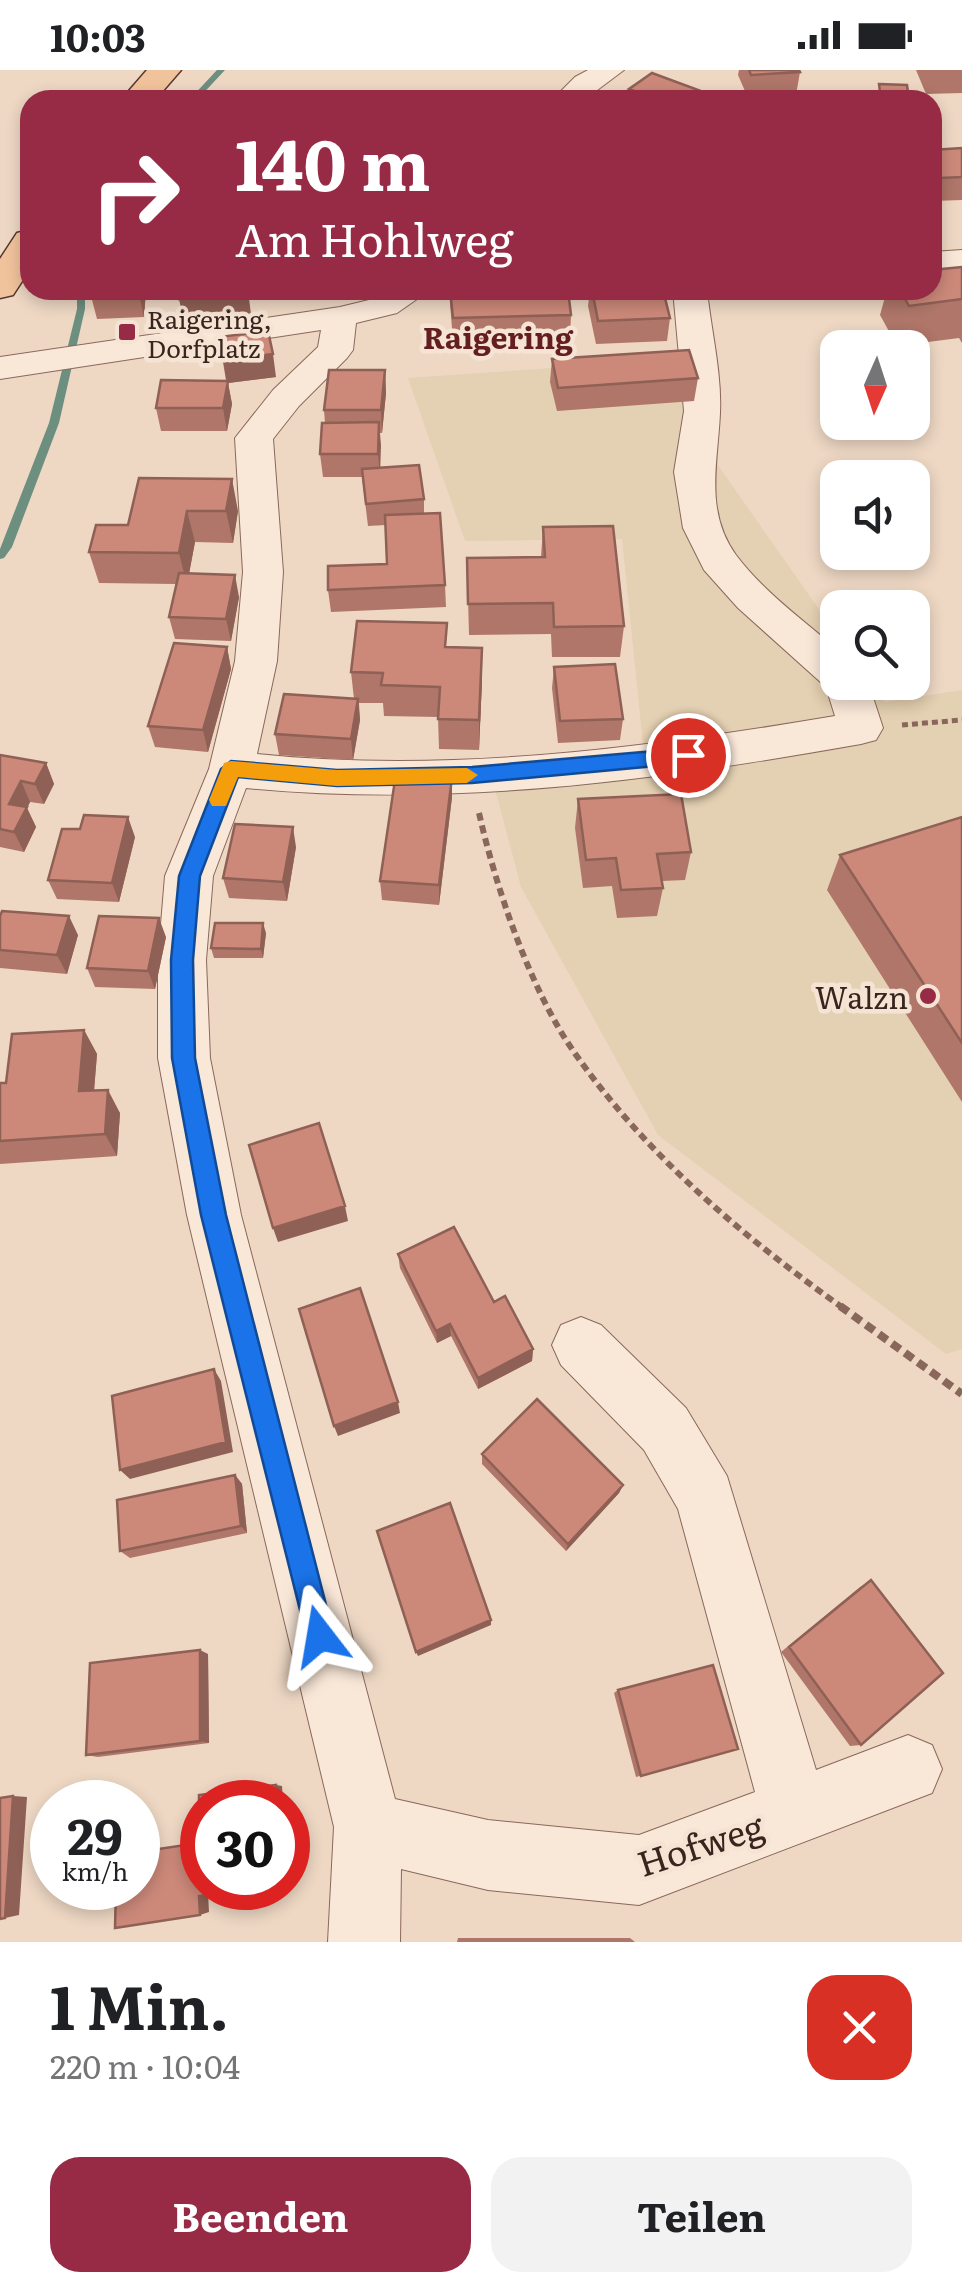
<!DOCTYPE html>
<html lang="de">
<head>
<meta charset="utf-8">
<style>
  body { margin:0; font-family:Literata,serif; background:#f2f2f2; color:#202124; height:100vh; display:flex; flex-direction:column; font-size:38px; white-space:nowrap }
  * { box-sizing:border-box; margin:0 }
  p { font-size:32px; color:#757577 }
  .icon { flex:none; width:55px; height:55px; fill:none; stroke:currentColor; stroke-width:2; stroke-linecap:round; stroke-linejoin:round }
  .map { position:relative; height:1872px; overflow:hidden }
  .panel { display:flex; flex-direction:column; background:#fff; flex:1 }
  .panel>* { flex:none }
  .guide { position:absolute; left:20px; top:20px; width:922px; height:210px; border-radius:30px; box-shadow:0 5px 15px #0003; background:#972b45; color:#fff; overflow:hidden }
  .needle { width:65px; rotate:183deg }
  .controls { position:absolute; left:820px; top:260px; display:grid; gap:20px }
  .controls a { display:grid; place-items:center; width:110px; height:110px; border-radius:20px; background:#fff; box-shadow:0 5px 15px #0003; font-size:50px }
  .speed { position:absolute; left:30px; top:1710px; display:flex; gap:20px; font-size:50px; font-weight:700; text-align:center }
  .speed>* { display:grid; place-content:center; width:130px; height:130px; border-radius:50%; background:#fff; box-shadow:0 5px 15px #0003; line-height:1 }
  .speed small { font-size:25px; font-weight:400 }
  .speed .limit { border:15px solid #d22; background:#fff; color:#111 }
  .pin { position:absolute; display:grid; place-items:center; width:85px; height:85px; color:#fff; margin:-42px; border:5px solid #fff; border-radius:50%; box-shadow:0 2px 10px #0007 }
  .me { position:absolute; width:110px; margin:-55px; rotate:346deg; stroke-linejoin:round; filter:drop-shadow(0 0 8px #0008) }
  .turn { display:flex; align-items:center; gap:35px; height:210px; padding:0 50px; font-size:45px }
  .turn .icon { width:130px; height:130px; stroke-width:2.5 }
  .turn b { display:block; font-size:70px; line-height:85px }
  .round { display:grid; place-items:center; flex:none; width:105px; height:105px; border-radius:30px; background:#f2f2f2 }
  .headline { display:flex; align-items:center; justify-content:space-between; height:170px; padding:0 50px }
  h1 { font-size:60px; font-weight:700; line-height:75px }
  .primary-button { display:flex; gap:20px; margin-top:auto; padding:20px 50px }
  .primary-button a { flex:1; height:115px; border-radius:30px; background:#972b45; color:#fff; font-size:40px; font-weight:700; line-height:115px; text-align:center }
  .primary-button a+a { background:#f2f2f2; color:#202124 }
  .status { display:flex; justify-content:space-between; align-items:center; height:70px; padding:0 50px; background:#fff; direction:ltr }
  .status svg { height:28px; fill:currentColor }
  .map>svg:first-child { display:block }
  .farmland { fill:#e4d0b2 }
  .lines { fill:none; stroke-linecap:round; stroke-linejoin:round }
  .stream { fill:#6d8f7f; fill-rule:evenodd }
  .minor-casing { stroke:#89685b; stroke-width:2 }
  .major-casing { stroke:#56382f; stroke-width:3 }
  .path-far2 { stroke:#89685b; stroke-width:5; stroke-dasharray:6 4; stroke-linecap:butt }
  .path-far1 { stroke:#89685b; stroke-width:6; stroke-dasharray:8 5; stroke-linecap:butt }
  .path { stroke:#89685b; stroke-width:8; stroke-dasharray:10 6; stroke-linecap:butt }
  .minor { fill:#f9e7d7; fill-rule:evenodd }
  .major { fill:#f1c39c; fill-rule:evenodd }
  .wall { fill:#af7669 }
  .shaded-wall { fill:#8f6055 }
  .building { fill:#cc897a; stroke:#8f6055; stroke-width:2.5 }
  .route { fill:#1a73e8; stroke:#114b97; stroke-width:2.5 }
  .slow { fill:#f59e0b }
  .poi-dot { fill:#972b45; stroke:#f5e4d4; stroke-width:4 }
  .labels { text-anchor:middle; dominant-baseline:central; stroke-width:9; stroke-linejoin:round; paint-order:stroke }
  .far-poi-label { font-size:25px; fill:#39251e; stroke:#f5e4d4; text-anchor:start }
  .far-quarter-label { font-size:30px; font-weight:bold; fill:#651e20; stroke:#f5e4d4 }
  .poi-label { font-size:30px; fill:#39251e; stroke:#f5e4d4; text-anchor:end }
  .near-street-label { font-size:35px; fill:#39251e; stroke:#f5e4d4 }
</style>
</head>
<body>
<div class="status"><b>10:03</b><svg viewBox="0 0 49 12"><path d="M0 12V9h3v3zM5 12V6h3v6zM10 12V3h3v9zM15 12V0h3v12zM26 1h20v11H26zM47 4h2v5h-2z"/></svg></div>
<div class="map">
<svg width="962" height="1872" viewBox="0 0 962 1872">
  <rect width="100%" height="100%" fill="#eed8c4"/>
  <path class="farmland" d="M683,289L708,381L837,565L838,612L871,613L885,632L962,620V1279L946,1284L658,1065L521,817L495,719L643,674L622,469L465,471L408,308Z"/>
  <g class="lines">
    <path class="stream" d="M217,0H225L197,30H189Z
      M77,220H85V239L59,353L12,477L4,488L0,489V479L49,353L77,239Z"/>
    <g class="minor-casing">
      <path id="minor" d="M588,0H624L584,30H552L575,7Z
        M962,180V200L932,202V182Z
        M388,220H430L397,243L356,253L353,280L347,288L299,336L273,369L283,502L277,591L257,684C450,704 645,678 835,646L826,617L738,538L704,500L683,458L674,402L684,341L673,220H707C711,260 722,303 720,343C718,391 704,441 736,485C764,522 803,550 838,580V612H868L883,658L876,670L861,674C658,710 453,738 246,718L213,806L206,890L210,988L241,1145L395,1729L488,1750L639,1765L755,1722L678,1439L644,1380L561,1295L552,1275L561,1255L581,1247L601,1255L686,1338L727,1406L816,1700L908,1665L932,1675L942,1699L932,1723L639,1835L488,1820L401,1799L400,1872H328L334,1757L187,1145L158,988V890L165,806L209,699L235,591L243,502L235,368L273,320L318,277L321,260L0,309V287L340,237L373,229Z"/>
    </g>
    <g class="major-casing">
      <path id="major" d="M147,0H181L155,30H121Z
        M30,160V199L13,225L0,228V189L17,163Z"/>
    </g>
    <path class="path-far2" d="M902,655L962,650"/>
    <path class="path-far1" d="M479,743C496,818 530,919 574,982C646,1085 742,1166 843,1238"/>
    <path class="path" d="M840,1236L962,1324"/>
    <use href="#minor" class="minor"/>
    <use href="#major" class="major"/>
  </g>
  <path class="wall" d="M739,0H799L800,2L796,25L748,28L738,5Z
    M916,0H962V23L926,24Z
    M629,19L700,30H628Z
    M962,78V130L933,131L932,80Z
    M962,197V273L959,268L897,276L880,245L887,220H932Z
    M146,220L144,247L97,249L91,226Z
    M449,220L571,245L570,268L453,271Z
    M590,220H663L670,248L667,271L596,274L588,236Z
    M219,267L276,307L228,313L232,334L227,361H161L156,338L226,311Z
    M552,289L698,308L694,331L557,341L550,312Z
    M385,300L386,323L382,363H380V397L424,429V444L445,515L446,537L331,542L328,520L387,494L386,455L368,456L362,407H323L320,384L325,353L324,340Z
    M139,408L238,441L233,473L195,472L189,503L239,527L231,571L175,569L169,547L176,514L99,513L89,482L128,455Z
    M543,457L624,556L620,587H552L551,564L469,565L467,488L541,487Z
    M227,577L231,599L208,682L155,677L148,656Z
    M448,577L482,609L479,680L439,679L438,647L384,646L383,633H359L360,650L353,690L279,685L275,664L354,629L351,602Z
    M554,597L623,649L620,670L558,673L552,618Z
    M0,685L46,693L54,714L44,734L30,732L27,738L36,757L24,782L0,777Z
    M452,727L439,835L382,830L380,811Z
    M578,729L691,782L685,810L662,811L663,818L657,846L617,848L612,816L583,818L575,758Z
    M962,747V1032L827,820L840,785Z
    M135,767L119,832L57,829L48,810Z
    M296,777L287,831L229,828L223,808Z
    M0,846L78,865L67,904L0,898Z
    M266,863L263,888H214L211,878Z
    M166,867L155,919L95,917L87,898Z
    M84,960L97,984L94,1021L120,1043L117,1086L0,1094V1013H6Z
    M398,1184L494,1232L533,1279L532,1291L478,1319L451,1266L437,1273L400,1198Z
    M482,1384L623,1415L619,1423L566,1481L482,1394Z
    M235,1405L242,1414L247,1463L130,1488L120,1481Z
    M871,1510L861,1675L850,1676L781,1582L860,1517Z
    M208,1584L209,1673L98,1687L86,1685Z
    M618,1620L738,1679L636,1707L614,1623Z
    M458,1868H630L635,1872H457Z"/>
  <path class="shaded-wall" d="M701,21L700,30H688Z
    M139,220H146L144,247L139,224Z
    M248,221L251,244L184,252L179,229Z
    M273,284L276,307L228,313L232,334L227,361L223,338L227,313L223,290Z
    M385,300L386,323L382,363L381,340Z
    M379,352L381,375L380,407L378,384Z
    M232,409L238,441L233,473L226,441Z
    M187,441L195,472L187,515L179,483Z
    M235,505L239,527L231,571L226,549Z
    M227,577L231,599L208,682L203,660Z
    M482,578V609L479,680V650Z
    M358,629L360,650L353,690L351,669Z
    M46,693L54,714L44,734L35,714Z
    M452,707V727L439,835V815Z
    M21,711L30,732L27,738L36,757L24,782L14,762L9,734Z
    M128,747L135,767L119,832L112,813Z
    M293,757L296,777L287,831L283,812Z
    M69,846L78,865L67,904L57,885Z
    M159,848L166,867L155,919L148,901Z
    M263,853L266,863L263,888L261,879Z
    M84,960L97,984L92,1045L79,1021Z
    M108,1020L120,1043L117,1086L105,1064Z
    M345,1136L348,1151L278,1172L273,1158Z
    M450,1254L451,1266L437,1273L436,1261Z
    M533,1279L532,1291L478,1319V1308Z
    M214,1299L221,1311L233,1382L130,1409L120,1400Z
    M398,1332L400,1343L338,1366L334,1356Z
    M235,1405L242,1414L247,1463L241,1456Z
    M623,1415L619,1423L566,1481L568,1474Z
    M491,1550V1555L418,1586L416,1582Z
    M200,1580L208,1584L209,1673L200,1671Z
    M276,1715L282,1716L283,1732H277Z
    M13,1726L27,1727L19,1845L5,1848Z
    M208,1823L209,1842L200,1845L199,1826Z"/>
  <path class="building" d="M749,0H799L800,2L751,5Z
    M652,3L701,21L688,30H657L629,19Z
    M879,14L907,15L909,30H881Z
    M962,78V107L940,108L932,92V80Z
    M962,197V229L909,236L900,220H932V200Z
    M92,220H139V224L91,226Z
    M178,220H248V221L179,229Z
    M450,220H568L571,245L453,248Z
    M592,220H663L670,248L598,251Z
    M268,261L273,284L223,290L219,267Z
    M689,280L698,308L558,318L552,289Z
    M329,300H385L381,340H324Z
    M161,310L228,311L223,338H156Z
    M379,352L378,384H320L322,353Z
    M419,395L424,429L366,434L362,399Z
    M139,408L232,409L226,441H187L179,483L89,482L96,455H128Z
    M440,443L445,515L328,520V496L387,494L385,445Z
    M613,456L624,556L554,557L553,533L468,534L467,488L545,487L543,457Z
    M179,503L235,505L226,549L169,547Z
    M357,551L447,553L445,577L482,578L479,650L438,649L440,617L381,615L383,603L351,602Z
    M174,573L227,577L203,660L148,656Z
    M615,594L623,649L560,651L554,597Z
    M284,624L358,629L351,669L275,664Z
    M0,685L46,693L35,714L21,711L9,734L27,737L14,762L0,759Z
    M396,703L452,707L439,815L380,811Z
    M681,724L691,782L657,784L663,818L621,820L616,788L586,790L578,729Z
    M84,745L128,747L112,813L48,810L62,759H80Z
    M962,747V973L840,785Z
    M235,754L293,757L283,812L223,808Z
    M2,841L69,846L57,885L0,880V846Z
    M99,846L159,848L148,901L87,898Z
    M215,853H263L261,879L211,878Z
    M84,960L79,1021L108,1020L105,1064L0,1071V1013H6L12,964Z
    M319,1053L345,1136L273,1158L249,1075Z
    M454,1157L494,1232L505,1226L533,1279L478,1308L450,1254L436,1261L398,1184Z
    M360,1218L398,1332L334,1356L299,1239Z
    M214,1299L226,1372L120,1400L112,1326Z
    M537,1329L623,1415L568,1474L482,1384Z
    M235,1405L241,1456L120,1481L117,1430Z
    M450,1433L491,1550L416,1582L377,1461Z
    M871,1510L943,1603L861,1675L789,1577Z
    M200,1580V1671L86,1685L90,1593Z
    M713,1595L738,1679L641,1706L618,1620Z
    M276,1715L277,1732H202V1818H258L199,1826L200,1845L115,1858L116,1818H138V1782L199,1773V1725Z
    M13,1726L5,1848L0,1849V1728Z"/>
  <path class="route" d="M688,678L698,685L688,693L472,713L337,716L238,707L200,806L193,890L195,988L226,1145L334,1566L330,1576L320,1580L309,1576L201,1145L172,988L171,890L179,806L221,699L231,691L337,700L472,697Z"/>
  <path class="slow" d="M231,691L337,700L467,698L478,705L467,713L337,716L238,707L226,736H212L209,730L224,693Z"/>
  <g class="poi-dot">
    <rect x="117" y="252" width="20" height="20" rx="5"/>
    <circle cx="928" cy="926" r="10"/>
  </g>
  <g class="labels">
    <g class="far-poi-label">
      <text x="147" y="248">Raigering,<tspan x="147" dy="29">Dorfplatz</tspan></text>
    </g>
    <g class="far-quarter-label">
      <text x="498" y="266">Raigering</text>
    </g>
    <g class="poi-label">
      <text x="908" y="926">Walzn</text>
    </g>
    <g class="near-street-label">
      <text transform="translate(700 1773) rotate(-18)">Hofweg</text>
    </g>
  </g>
</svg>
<div class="controls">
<a><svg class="needle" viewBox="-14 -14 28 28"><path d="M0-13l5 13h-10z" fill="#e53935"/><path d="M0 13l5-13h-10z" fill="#757577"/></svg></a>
<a><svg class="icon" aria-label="sound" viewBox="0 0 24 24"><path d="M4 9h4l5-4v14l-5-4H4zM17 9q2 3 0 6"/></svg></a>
<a><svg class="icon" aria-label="search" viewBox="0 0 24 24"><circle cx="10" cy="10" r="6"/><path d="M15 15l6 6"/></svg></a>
</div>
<div class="speed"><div>29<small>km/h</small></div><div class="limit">30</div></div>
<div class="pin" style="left:688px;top:685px;background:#d93025"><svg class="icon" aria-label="arrive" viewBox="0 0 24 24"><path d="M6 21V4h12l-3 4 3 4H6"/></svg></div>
<svg class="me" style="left:320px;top:1566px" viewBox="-20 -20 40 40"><path d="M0-17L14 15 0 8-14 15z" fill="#1a73e8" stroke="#fff" stroke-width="4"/></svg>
<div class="guide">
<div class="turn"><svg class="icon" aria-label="right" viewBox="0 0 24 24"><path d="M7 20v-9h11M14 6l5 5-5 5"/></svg><div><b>140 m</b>Am Hohlweg</div></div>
</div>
</div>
<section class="panel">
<div class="headline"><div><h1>1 Min.</h1><p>220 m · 10:04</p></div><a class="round" style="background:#d93025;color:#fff"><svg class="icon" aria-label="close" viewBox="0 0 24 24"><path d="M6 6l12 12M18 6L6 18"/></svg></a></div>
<div class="primary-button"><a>Beenden</a><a>Teilen</a></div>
</section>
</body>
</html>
